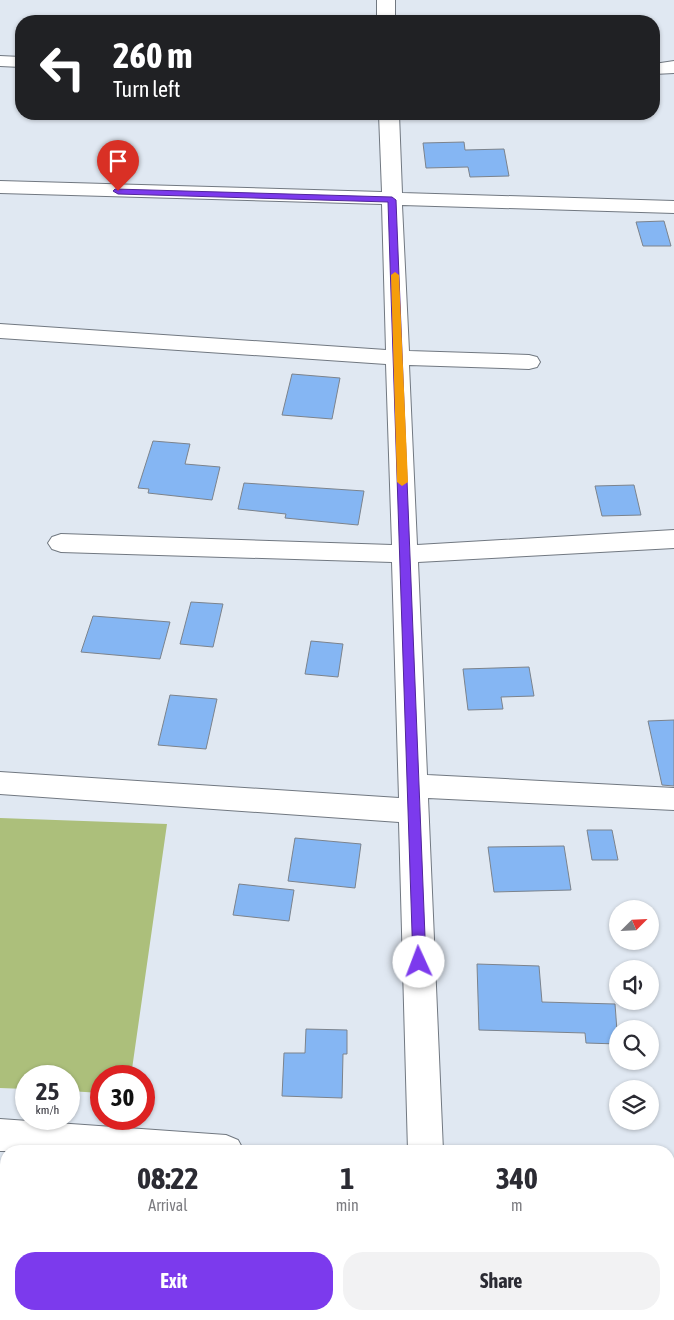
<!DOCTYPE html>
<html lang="en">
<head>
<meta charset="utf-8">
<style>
  body { margin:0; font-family:"Asap Condensed",sans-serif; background:#f2f2f3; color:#2b2b33; height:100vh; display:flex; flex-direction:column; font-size:19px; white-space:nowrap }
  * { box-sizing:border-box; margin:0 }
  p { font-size:16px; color:#7c7c81 }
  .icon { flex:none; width:28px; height:28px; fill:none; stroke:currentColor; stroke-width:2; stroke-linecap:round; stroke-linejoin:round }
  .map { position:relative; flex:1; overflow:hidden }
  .drawer { position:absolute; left:0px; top:1145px; width:675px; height:175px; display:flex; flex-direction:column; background:#fff; border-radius:20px 20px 0 0; box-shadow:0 1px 4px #0004 }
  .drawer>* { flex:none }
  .top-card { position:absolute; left:15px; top:15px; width:645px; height:105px; border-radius:20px; box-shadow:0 1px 4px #0004; background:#202124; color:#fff; overflow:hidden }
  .needle { width:32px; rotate:66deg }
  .fabs { position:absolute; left:609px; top:900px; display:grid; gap:10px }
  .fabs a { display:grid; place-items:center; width:50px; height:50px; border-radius:50%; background:#fff; box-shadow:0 1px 4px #0004; font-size:25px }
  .speed { position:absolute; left:15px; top:1065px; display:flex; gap:10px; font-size:25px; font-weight:700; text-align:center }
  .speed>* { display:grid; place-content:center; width:65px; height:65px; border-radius:50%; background:#fff; box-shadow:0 1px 4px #0004; line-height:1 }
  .speed small { font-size:12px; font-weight:400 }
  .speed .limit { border:8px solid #d22; background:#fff; color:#111 }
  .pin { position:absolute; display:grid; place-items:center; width:42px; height:42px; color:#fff; margin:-51px -21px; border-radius:50% 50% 50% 0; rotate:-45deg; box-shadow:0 0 5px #0007 }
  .pin .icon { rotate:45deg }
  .me { position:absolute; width:55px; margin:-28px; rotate:358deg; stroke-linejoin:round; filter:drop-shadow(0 0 4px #0008) }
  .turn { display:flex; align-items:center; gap:18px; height:105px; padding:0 15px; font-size:22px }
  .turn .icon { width:65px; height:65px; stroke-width:2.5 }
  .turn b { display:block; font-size:35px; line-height:42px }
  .eta { display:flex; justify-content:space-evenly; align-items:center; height:85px; text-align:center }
  .eta b { font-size:30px; font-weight:700; line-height:35px }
  .action { display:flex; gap:10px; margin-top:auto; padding:10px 15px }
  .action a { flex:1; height:58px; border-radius:20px; background:#7c3aed; color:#fff; font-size:20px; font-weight:700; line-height:58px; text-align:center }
  .action a+a { background:#f2f2f3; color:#2b2b33 }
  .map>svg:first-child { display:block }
  .green { fill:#acbf7b }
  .building { fill:#85b6f3; stroke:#7c838c }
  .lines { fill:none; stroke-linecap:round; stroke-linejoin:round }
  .minor-casing { stroke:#717881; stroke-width:2 }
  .minor { fill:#fff; fill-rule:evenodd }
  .route { fill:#7c3aed; stroke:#51269a }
  .slow { fill:#f59e0b }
</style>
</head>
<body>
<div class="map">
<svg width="674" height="1320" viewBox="0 0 674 1320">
  <rect width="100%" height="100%" fill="#e0e8f2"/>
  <path class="green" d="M0,818L167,824L131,1076H101V1093L69,1091V1076H26V1089L0,1088Z"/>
  <path class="building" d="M464,142L465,150L504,149L509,176L470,177L468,167L426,168L423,143Z
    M664,221L671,246H643L636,222Z
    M292,374L340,378L332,419L282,415Z
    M153,441L190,444L185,464L220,467L212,500L148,493L149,489L138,488Z
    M244,483L364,491L358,525L285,518L286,514L238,509Z
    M634,485L641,515L602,516L595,486Z
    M191,602L223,604L213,647L180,644Z
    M93,616L170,622L160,659L81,652Z
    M311,641L343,644L338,677L305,674Z
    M529,667L534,696L501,697L503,709L468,710L463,669Z
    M170,695L217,699L206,749L158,745Z
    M674,720V786L662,785L648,721Z
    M587,830H612L618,860H592Z
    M295,838L361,844L355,888L288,881Z
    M564,846L571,890L494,892L488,847Z
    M239,884L294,890L289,921L233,915Z
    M477,964L539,966L542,1002L615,1004L618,1044L586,1043L585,1033L479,1030Z
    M306,1029L347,1030V1054H343L342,1098L282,1096L284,1053H305Z"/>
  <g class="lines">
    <g class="minor-casing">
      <path id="minor" d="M377,0H395V21H377Z
        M0,56L21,57V67L0,66Z
        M674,61V73L654,74V64Z
        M379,114H399L402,193L674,201V213L402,205L409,351L529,355L537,357L540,362L537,367L529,369L409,365L417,545L674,530V548L418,562L427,775L674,788V810L428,798L443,1151H408L399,822L0,794V772L399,798L392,562L61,552L52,549L48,543L52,537L61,534L392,545L386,364L0,338V324L386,350L382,204L0,193V181L382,192Z
        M0,1119L226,1135L238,1140L244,1151H0Z
        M669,1161L674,1162V1194L669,1193Z
        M409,1314H447V1320H409Z"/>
    </g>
    <use href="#minor" class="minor"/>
  </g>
  <path class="route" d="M115,189L392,197L396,200L426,962L424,966L419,968L415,966L413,962L388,202L118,194L113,191Z"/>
  <path class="slow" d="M395,272L399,275L408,482L402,486L397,482L391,275Z"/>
</svg>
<div class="fabs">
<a><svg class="needle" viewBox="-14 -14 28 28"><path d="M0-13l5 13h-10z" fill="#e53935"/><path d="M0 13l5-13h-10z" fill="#7c7c81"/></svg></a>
<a><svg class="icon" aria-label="sound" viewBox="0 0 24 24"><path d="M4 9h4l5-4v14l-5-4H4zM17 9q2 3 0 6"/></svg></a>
<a><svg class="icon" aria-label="search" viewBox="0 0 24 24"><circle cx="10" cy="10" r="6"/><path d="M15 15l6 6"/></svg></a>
<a><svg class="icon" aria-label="layers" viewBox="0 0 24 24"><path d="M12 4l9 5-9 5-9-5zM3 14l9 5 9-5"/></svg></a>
</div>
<div class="speed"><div>25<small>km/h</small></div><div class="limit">30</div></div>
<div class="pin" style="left:118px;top:191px;background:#d93025"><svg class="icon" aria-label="arrive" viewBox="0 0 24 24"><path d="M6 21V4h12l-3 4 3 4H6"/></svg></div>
<svg class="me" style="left:419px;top:962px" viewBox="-20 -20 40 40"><circle r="19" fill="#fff"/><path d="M0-13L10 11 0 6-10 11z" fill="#7c3aed"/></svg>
<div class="top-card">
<div class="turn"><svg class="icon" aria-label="left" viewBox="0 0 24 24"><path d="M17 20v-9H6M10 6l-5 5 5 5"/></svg><div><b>260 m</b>Turn left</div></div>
</div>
<section class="drawer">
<div class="eta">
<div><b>08:22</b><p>Arrival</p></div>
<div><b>1</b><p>min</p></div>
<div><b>340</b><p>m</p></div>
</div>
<div class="action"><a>Exit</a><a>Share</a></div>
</section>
</div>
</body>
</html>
